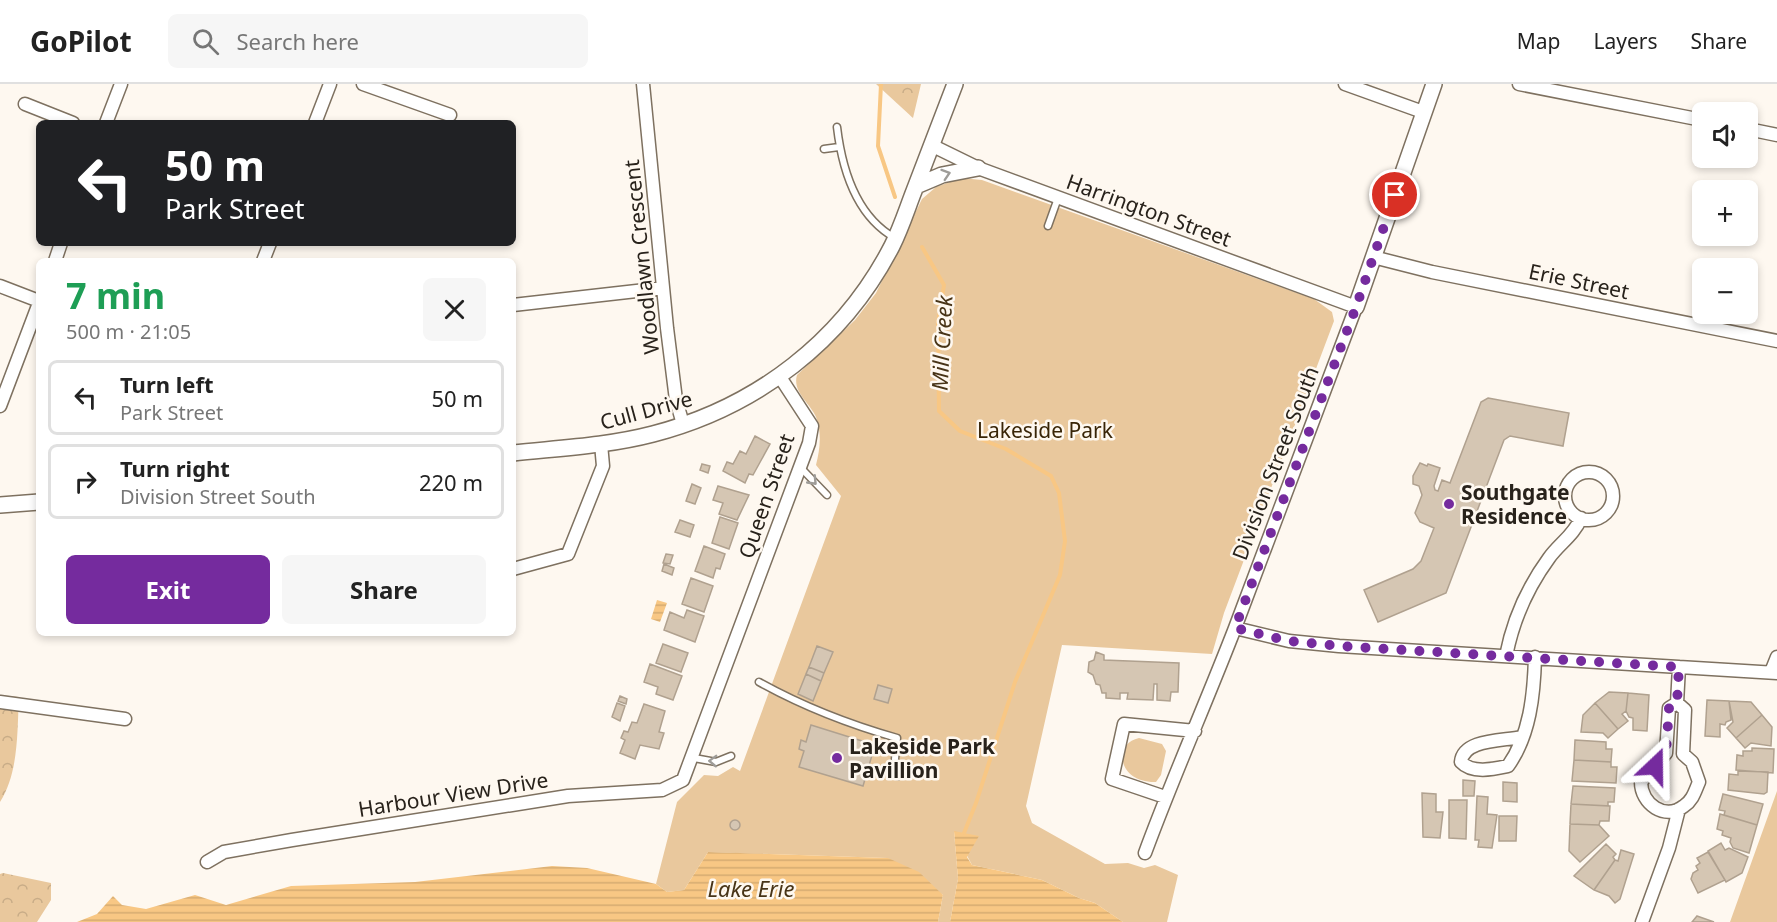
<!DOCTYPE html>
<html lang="en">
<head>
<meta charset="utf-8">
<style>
  body { margin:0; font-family:"Noto Sans",sans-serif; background:#f6f6f6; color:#222; height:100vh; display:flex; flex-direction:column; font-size:22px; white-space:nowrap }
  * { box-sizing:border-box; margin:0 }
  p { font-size:20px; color:#767676 }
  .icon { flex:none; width:33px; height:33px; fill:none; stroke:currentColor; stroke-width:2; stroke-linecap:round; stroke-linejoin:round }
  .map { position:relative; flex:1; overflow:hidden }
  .sheet { position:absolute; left:36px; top:174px; width:480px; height:378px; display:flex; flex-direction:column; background:#fff; border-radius:9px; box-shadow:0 3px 9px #0003 }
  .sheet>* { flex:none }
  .guide { position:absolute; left:36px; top:36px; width:480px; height:126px; border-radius:9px; box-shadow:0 3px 9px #0003; background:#202124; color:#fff; overflow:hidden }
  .tools { position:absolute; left:1692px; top:18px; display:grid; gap:12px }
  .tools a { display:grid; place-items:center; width:66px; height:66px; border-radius:9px; background:#fff; box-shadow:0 3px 9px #0003; font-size:30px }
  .pin { position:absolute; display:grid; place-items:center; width:51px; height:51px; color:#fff; margin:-26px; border:3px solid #fff; border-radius:50%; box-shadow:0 2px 6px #0007 }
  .me { position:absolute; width:66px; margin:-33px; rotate:23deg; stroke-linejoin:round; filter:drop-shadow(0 0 4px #0008) }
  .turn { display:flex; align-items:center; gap:21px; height:126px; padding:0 30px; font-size:27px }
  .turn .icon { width:78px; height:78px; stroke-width:2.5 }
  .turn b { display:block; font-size:42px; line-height:51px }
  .round { display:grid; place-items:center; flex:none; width:63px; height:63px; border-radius:9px; background:#f6f6f6 }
  .headline { display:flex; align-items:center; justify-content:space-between; height:102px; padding:0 30px }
  h1 { font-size:36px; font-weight:700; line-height:45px; color:#1e9e55 }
  .action { display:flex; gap:12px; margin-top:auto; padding:12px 30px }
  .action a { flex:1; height:69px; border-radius:9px; background:#752b9e; color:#fff; font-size:24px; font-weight:700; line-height:69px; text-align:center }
  .action a+a { background:#f6f6f6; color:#222 }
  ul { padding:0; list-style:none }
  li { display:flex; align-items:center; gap:18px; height:75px; margin:0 12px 9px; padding:0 18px; border:3px solid #e0e0e0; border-radius:9px }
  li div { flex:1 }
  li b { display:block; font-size:22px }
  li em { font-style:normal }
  header { display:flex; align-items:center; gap:36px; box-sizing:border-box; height:84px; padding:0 30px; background:#fff; border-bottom:2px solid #e0e0e0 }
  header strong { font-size:28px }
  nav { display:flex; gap:33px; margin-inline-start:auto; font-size:21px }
  .search { width:420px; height:54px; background:#f6f6f6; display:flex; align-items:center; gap:15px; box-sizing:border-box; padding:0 21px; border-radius:9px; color:#767676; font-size:22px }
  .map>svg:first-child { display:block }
  .green { fill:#e9c89d }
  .forest { fill:url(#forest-crowns) }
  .water { fill:url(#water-rules) }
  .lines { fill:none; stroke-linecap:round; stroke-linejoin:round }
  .stream { stroke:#f8c784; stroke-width:4 }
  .building { fill:#d5c6b3; stroke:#b0a18f; stroke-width:1.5 }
  .service-casing { stroke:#7e7160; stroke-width:9 }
  .minor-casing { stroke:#7e7160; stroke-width:15 }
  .tertiary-casing { stroke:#7e7160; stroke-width:18 }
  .service { stroke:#fff; stroke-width:6 }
  .minor { stroke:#fff; stroke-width:12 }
  .tertiary { stroke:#fff; stroke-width:15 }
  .oneway { stroke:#9e9c98 }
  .route { stroke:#752b9e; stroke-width:10; stroke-dasharray:0 18 }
  .poi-dot { fill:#752b9e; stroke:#fef8f0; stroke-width:2 }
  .labels { text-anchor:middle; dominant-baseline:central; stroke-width:5; stroke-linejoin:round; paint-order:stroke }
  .street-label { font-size:21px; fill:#28221b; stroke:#fef8f0 }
  .park-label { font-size:21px; fill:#392507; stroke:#fef8f0 }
  .poi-label { font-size:21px; font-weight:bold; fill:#28221b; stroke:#fef8f0; text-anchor:start }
  .water-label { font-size:22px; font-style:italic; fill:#483417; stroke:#fef8f0 }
</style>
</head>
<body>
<header>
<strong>GoPilot</strong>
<div class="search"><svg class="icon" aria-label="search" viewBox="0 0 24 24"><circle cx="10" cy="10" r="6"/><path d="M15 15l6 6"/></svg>Search here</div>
<nav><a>Map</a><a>Layers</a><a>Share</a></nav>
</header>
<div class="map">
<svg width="1777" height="838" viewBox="0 0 1777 838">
  <defs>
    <pattern id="forest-crowns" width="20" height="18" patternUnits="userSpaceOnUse" patternTransform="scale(1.5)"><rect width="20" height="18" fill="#e9c89d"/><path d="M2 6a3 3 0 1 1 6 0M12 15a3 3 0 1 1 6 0" fill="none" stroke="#c8ac87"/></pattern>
    <pattern id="water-rules" width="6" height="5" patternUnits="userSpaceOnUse" patternTransform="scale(1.5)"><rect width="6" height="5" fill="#f8c784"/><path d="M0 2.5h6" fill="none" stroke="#d5ab71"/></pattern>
  </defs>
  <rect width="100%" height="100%" fill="#fef8f0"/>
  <path class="green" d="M961,94L982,96L1314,215L1332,228L1334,237L1224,529L1212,570L1062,561L1026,722L1032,739L1105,780L1128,779L1144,784L1155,781L1178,791L1167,838H1123L1095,819L1079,814L1042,796L972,781L954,747L958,795L950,838H938L943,811L887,774L708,768L684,806L667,808L656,800L677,718L704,691L718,692L733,683L740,687L841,412L816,381C820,365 822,349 816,333C810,319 792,308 797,291L855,236L876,209L922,115L936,103Z
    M1139,654L1162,660L1166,667L1161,691L1156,698C1118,699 1112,660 1139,654Z
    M1777,707V838H1730Z"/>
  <path class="forest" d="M876,0H921L913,34Z
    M0,611L19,613C17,648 19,688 0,718Z
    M3,789L51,799V816L37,838H0V790Z"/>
  <path class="water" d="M657,516L667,519L660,538L651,535Z
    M954,747L979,752L967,773L972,781L1042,796L1079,814L1095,819L1123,838H950L958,795Z
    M708,768L888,774L919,788L943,811L938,838H77L97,830L113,812L122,821L146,825L195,811L226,821L291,802L415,798L552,782L587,784L656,800L667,808L684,806Z"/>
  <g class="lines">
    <path class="stream" d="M881,0L878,62L895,113
      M922,163L944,201L938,239L939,327L960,347L1006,365L1051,392L1059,409L1065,457L1060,491L1015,598L976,719L964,749"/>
  </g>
  <path class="building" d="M1488,314L1569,329L1563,362L1510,352L1504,356L1446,509L1378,538L1364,506L1413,485L1421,477L1434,444L1420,438L1415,429L1422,411L1419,402L1413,400V392L1420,379L1427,382L1428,380L1440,384L1434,402L1435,406L1438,407L1442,396L1450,399L1481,318Z
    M755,352L770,360L753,391L749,390L745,399L723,387L727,378L733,380L740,367L746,370Z
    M702,380L710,382L708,389L700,386Z
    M692,400L701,404L695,420L686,417Z
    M718,402L749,411L737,436L719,430L723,419L713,416Z
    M720,433L738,439L729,465L712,459Z
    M680,436L694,441L690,453L675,448Z
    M704,462L725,470L720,485L716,484L713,494L695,487Z
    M666,470L673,471L670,480L663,479Z
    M664,480L674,484L672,491L662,487Z
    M691,494L713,502L704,528L682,520Z
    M687,526L704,532L695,558L664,546L670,528L684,534Z
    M663,560L688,569L681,588L656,579Z
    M817,562L833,568L824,589L809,583Z
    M1096,568L1104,571V576L1179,579L1178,608H1171L1170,617L1157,616V600H1154L1153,616L1127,615L1128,609H1120V615L1106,614V609H1102L1100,601L1096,600L1093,591L1088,588L1089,578L1094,576Z
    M650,580L682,592L673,616L656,610L658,603L644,598Z
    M809,583L824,589L821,597L806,590Z
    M806,590L821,597L813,617L798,610Z
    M878,601L892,605L888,619L874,615Z
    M1609,608L1628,609L1626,627L1622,630L1628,637L1618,645L1595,619Z
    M1628,609L1649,611L1647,647L1633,646V634L1629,633L1626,627Z
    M620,612L627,615L626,620L618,617Z
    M1707,616L1729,617L1731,636L1726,638L1725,641L1720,640V653L1705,652Z
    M1729,617L1751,618L1762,631L1736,654L1727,644L1733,638Z
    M617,619L625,622L620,637L612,633Z
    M1595,619L1618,645L1608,654L1603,649L1581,648L1583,631Z
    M644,620L665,627L659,648L664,649L659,665L640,661L635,675L620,669L625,656L621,654L624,647L628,648L632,638L637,639Z
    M1762,631L1772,643L1771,662L1751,659L1745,664L1736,654Z
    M811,641L875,661L863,702L799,683L804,667L799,665L801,656L806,658Z
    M1575,656L1606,658V665H1612L1611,678L1574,676Z
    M1752,664L1774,665L1773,689L1736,686L1737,671L1743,672V667H1752Z
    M1574,676L1611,678V683H1617L1616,699L1572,697Z
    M893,686L901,688L899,696L891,694Z
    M1738,687L1768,688L1767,708L1764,710L1728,706L1729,690L1738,691Z
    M1463,696L1475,697L1474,712H1463Z
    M1503,698L1517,699V718L1503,717Z
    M1573,702L1615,704L1614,718H1608V722L1571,720Z
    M1422,709L1436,710V728H1443L1440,754L1423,753Z
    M1723,710L1763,720L1757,741L1724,731L1725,727L1719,726Z
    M1477,712L1488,713L1487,730L1497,731L1492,764L1478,763L1479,756H1475Z
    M1449,716H1467L1466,755L1449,754Z
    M1571,720L1610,722L1609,737H1600L1599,741L1570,740Z
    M1720,730L1757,741L1749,769L1733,764L1730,758L1731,754L1722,751L1723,747L1717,745Z
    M1499,732H1517L1516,757H1499Z
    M730 741a5 5 0 1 1 10 0a5 5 0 1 1-10 0Z
    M1570,740L1599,741L1609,752L1580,778L1569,767Z
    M1721,759L1725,766L1729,764L1748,773L1742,789L1726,798L1708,767Z
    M1606,760L1616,770L1613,773L1615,776L1594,806L1574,792Z
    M1621,766L1634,770L1620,815L1615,819L1609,812L1594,806L1615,776L1618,777Z
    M1708,768L1725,796L1698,809L1691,795L1693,789L1698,786L1696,782L1700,779L1697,774Z
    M1697,832L1714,838H1692Z"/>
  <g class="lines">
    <g class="service-casing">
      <path id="service" d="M837,43C842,85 856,132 895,154
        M824,65L839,63
        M1048,142L1058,114
        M800,383L827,411
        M759,598C804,623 848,640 897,654L895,675
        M694,674L716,678L731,672"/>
    </g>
    <g class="minor-casing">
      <path id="minor" d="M363,0L450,31
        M643,0L667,244L676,316L683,340
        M1345,0L1423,28
        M1519,0L1702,36
        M25,20L73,39
        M106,39L121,0
        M315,39L330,0
        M1748,45L1777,51
        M931,61L978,84L1356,223C1316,330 1276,437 1235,544C1206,619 1173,693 1145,769
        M1373,173L1432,188L1777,257
        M55,177L61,159
        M263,177L270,159
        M0,202L39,217
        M513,221L663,204
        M0,322L39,219
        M1565 412a24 24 0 1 1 48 0a24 24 0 1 1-48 0Z
        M513,485L568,470L603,382L601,360
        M1235,544L1289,557L1339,562L1777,589
        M1506,572C1513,536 1527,504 1549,474C1559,460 1574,451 1581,434
        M1771,588L1777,573
        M0,618L125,635
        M1677,619L1685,626L1683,670L1692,678L1699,698C1695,707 1693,716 1684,722C1665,737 1641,720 1641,698L1666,669L1669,624Z
        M1677,619L1679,583
        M1521,653C1503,657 1463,655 1461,678C1472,690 1494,685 1508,682C1530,651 1534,611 1535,573
        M1165,713L1112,695L1124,640L1195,647
        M207,778L224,768L292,756L568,712L662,706L683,696L809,359L812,342L780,293
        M1642,838L1669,764L1679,725"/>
    </g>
    <g class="tertiary-casing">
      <path id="tertiary" d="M916,102L942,91L978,84
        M1356,223L1434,0
        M513,369C560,364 607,362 653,350C757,323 843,257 892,162C901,144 907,125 914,107C928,71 941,36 955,0
        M0,421L39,418"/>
    </g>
    <use href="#service" class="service"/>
    <use href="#minor" class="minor"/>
    <use href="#tertiary" class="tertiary"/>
  </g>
  <defs><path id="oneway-chevron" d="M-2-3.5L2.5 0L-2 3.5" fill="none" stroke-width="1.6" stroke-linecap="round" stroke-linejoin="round" transform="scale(1.5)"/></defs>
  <g class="oneway">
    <use href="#oneway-chevron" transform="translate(946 90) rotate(-18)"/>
    <use href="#oneway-chevron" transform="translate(813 397) rotate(46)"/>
    <use href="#oneway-chevron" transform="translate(713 677) rotate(-178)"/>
  </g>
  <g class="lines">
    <path class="route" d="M1395,111L1356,223L1235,544L1289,557L1339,562L1679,583L1677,619L1669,624L1666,669L1655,682"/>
  </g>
  <g class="poi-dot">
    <circle cx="1449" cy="420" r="6"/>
    <circle cx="837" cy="674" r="6"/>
  </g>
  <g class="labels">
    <g class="street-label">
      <text transform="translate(1149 126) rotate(20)">Harrington Street</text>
      <text transform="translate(641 173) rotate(-96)">Woodlawn Crescent</text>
      <text transform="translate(1579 197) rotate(12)">Erie Street</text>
      <text transform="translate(646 326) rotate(-15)">Cull Drive</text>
      <text transform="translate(1275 379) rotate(-69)">Division Street South</text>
      <text transform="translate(766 412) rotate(-71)">Queen Street</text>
      <text transform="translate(453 710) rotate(-9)">Harbour View Drive</text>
    </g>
    <g class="park-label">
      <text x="1045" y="346">Lakeside Park</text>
    </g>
    <g class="poi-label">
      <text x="1461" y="408">Southgate<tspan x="1461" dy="24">Residence</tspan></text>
      <text x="849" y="662">Lakeside Park<tspan x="849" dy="24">Pavillion</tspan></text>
    </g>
    <g class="water-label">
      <text transform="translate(941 259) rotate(-87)">Mill Creek</text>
      <text x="751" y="804">Lake Erie</text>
    </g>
  </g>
</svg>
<div class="tools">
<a><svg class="icon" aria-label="sound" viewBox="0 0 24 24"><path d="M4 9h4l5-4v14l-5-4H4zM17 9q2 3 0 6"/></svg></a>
<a>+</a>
<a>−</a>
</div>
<div class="pin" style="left:1395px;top:111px;background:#d93025"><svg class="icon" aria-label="arrive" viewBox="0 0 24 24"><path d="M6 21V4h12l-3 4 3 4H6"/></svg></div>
<svg class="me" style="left:1655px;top:682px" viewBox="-20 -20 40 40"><path d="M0-17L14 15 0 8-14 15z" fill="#752b9e" stroke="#fff" stroke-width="4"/></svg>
<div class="guide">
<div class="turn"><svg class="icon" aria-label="left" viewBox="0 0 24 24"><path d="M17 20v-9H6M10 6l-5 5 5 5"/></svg><div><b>50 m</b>Park Street</div></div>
</div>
<section class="sheet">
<div class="headline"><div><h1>7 min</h1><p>500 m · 21:05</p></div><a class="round"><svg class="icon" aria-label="close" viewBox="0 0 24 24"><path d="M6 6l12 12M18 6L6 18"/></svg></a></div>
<ul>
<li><svg class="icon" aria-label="left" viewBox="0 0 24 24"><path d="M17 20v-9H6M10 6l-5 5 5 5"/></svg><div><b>Turn left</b><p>Park Street</p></div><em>50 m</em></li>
<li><svg class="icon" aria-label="right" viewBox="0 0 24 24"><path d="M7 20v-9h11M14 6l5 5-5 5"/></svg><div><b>Turn right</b><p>Division Street South</p></div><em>220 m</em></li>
</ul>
<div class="action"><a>Exit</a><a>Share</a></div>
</section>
</div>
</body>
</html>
